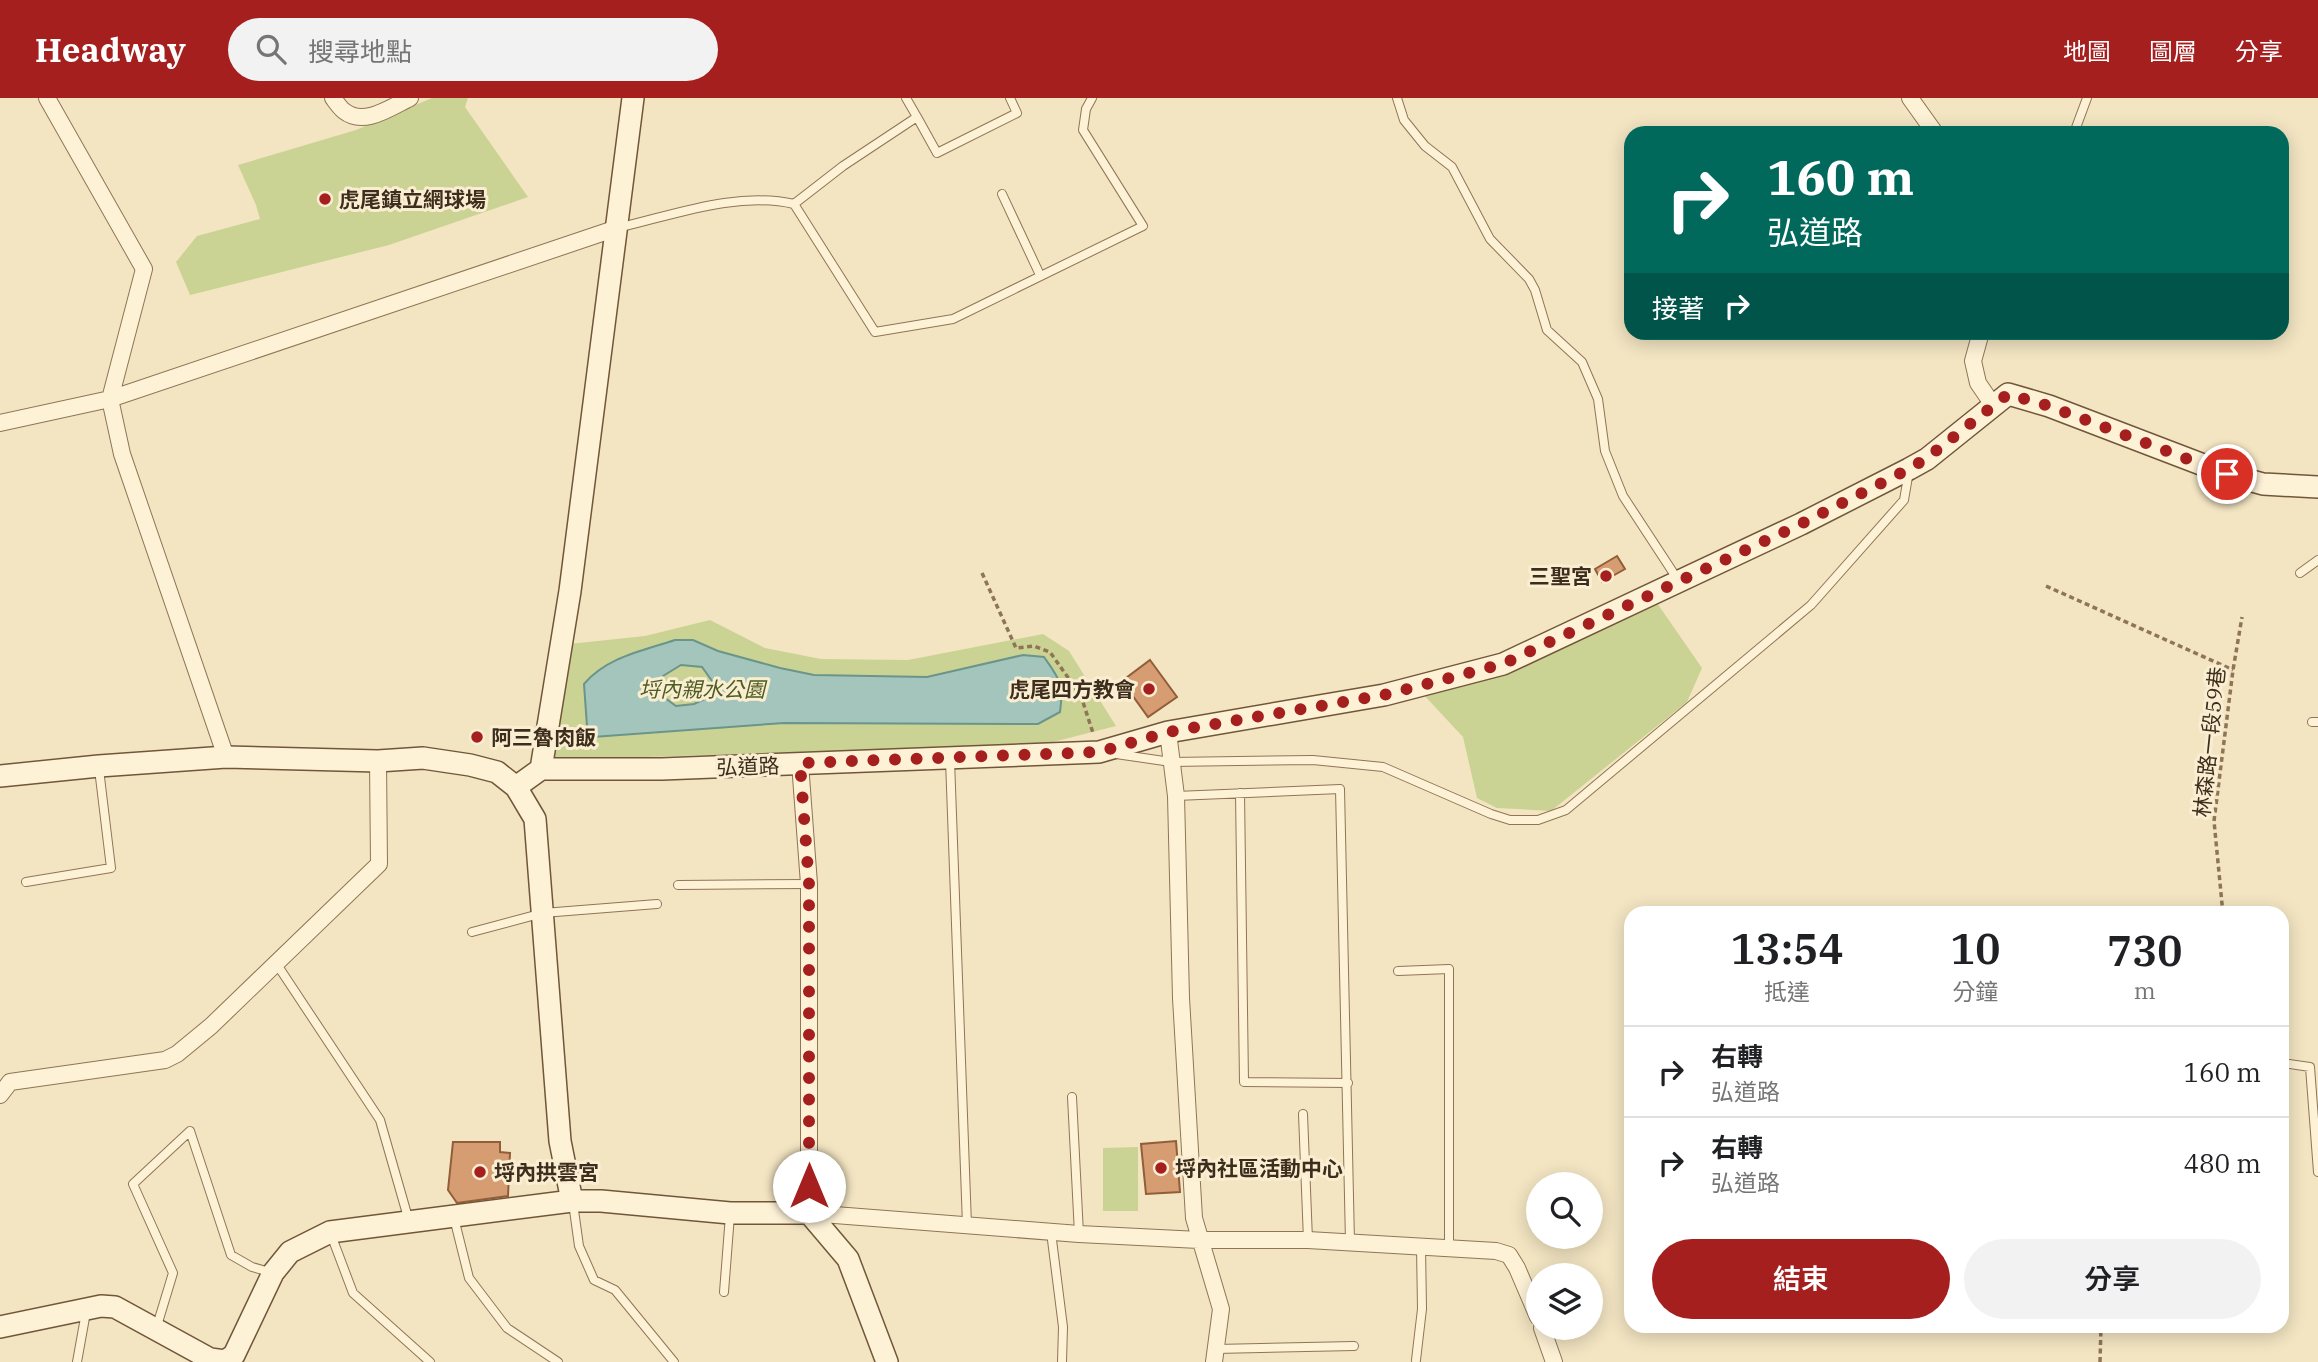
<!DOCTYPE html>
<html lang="zh-TW">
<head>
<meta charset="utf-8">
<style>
  body { margin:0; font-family:"IBM Plex Serif","Noto Sans TC",serif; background:#f2f2f2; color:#202124; height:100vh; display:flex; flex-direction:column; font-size:26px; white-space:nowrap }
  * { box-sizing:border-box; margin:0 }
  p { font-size:23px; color:#757577 }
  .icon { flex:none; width:38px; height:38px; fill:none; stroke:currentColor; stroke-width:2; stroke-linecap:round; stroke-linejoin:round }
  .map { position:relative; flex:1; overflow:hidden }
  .sheet { position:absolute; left:1624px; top:808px; width:665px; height:427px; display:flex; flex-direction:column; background:#fff; border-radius:21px; box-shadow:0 4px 18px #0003 }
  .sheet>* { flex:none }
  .hud { position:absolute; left:1624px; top:28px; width:665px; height:214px; border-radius:21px; box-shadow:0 4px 18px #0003; background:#00695c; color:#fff; overflow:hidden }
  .tools { position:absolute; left:1526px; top:1074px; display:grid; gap:14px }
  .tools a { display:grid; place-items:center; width:77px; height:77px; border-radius:50%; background:#fff; box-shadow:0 4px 18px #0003; font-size:35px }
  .pin { position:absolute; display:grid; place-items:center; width:60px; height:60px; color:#fff; margin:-30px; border:4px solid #fff; border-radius:50%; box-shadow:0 2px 7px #0007 }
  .me { position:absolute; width:77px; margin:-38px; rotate:0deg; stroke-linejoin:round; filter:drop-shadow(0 0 5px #0008) }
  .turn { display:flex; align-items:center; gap:24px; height:147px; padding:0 28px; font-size:32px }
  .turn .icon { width:91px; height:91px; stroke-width:2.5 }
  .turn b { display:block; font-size:49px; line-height:60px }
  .then { display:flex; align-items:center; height:66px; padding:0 28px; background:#0003; gap:14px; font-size:26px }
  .eta { display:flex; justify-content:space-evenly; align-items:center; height:119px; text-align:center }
  .eta b { font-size:42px; font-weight:600; line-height:49px }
  .primary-button { display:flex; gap:14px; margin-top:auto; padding:14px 28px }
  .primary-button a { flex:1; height:80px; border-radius:42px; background:#a61f1f; color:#fff; font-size:28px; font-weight:600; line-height:80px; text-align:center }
  .primary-button a+a { background:#f2f2f2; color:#202124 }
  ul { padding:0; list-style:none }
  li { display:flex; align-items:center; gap:21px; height:91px; padding:0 28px; border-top:2px solid #e0e0e0 }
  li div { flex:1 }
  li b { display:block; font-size:26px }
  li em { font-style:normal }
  header { display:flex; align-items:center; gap:42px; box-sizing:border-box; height:98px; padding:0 35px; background:#a61f1f; color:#fff }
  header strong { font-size:33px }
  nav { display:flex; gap:38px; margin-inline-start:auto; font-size:24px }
  .search { width:490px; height:63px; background:#f2f2f2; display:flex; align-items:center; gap:18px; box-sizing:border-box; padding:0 24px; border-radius:38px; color:#757577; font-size:26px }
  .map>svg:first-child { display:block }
  .green { fill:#cbd394 }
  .water { fill:#a4c5bc; stroke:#6a958a; stroke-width:2; fill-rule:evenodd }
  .building { fill:#d69d73; stroke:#925d39; stroke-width:2 }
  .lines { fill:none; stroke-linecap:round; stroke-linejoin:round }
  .lane-casing { stroke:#8f7556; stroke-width:10 }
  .street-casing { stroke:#8f7556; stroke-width:18 }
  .secondary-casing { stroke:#715639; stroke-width:24 }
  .path { stroke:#8f7556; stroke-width:3.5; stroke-dasharray:5 3.5; stroke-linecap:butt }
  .lane { stroke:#fdf1d6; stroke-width:8 }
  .street { stroke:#fdf1d6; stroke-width:16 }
  .secondary { stroke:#fdf1d6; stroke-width:21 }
  .route { stroke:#a61f1f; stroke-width:12; stroke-dasharray:0 21.6 }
  .poi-dot { fill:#a61f1f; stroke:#faeed2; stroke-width:2.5 }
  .labels { text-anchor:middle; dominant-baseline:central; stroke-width:6; stroke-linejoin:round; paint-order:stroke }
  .poi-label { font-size:21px; font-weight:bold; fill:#3d2d1c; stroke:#faeed2; text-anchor:start }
  .park-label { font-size:21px; font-style:italic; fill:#4d5c20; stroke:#faeed2 }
  .street-label { font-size:21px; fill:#3d2d1c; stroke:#faeed2 }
</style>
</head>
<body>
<header>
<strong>Headway</strong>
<div class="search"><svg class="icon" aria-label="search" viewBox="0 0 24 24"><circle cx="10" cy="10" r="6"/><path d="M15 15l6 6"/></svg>搜尋地點</div>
<nav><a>地圖</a><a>圖層</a><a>分享</a></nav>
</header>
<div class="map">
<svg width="2318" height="1264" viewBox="0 0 2318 1264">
  <rect width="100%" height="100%" fill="#f3e5c2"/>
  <path class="green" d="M432,0H468L465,9L528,99L389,147L190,197L176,164L197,138L260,121L256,107L238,67L356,32Z
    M1657,505L1702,570L1687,604L1551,713L1497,710L1477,700L1463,639L1422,595Z
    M710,522L765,550L821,561L908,562L1043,536L1069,553L1116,628L1045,646L553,662L556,603L569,546L645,538Z
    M1138,1049V1113H1103V1050Z"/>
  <path class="water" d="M675,542H693L718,553L780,570L814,577L927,579L1023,557L1044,559C1060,582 1064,585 1060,614L1038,626L784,625L593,639L587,628L584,586C607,559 642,553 675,542ZM681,567L702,569L712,583L711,598L694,606L676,608L661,597L663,578Z"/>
  <path class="building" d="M1617,458L1625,471L1602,484L1595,471Z
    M1150,562L1177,599L1148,619L1122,583Z
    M1176,1043L1180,1094L1146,1096L1141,1046Z
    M453,1044H500V1054L510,1055L508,1098L457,1105L448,1092Z"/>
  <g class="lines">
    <g class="lane-casing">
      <path id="lane" d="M1397,0L1404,22L1425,48L1452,69L1490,141L1529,181L1535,192L1547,232L1582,264L1598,301L1605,353L1623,398L1678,482
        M917,19L937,55L1017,15L1010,0
        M2074,35L2087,0
        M1002,96L1040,177
        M794,106L843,68L917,19L906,0
        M617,130C674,117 736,93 794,106L875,234L953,221L1143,128L1083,32L1086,11L1092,0
        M2300,475L2318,462
        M2312,624H2318
        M1116,656L1171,664L1313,662L1383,669L1491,716L1510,722H1538L1566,712L1811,507L1904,402L1909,373
        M950,662L967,1127
        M1240,695L1244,984L1348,985
        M1176,698L1340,691L1350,1144
        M26,784L111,770L99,671
        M678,787L809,786
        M472,834L543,815L657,806
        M276,865L380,1022L409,1123
        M1398,873L1449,871V1150
        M2282,965L2310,969L2318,1074
        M1072,999L1079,1136
        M1303,1016L1308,1142
        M573,1105L579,1148L594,1182L615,1192L674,1264
        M454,1120L469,1180L507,1230L558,1264
        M330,1134L353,1195L430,1264
        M1051,1134L1063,1229L1062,1264
        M724,1194L730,1117
        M156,1231L173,1175L133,1086L190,1033L231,1157L252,1169L273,1175
        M1216,1251L1354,1248
        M1416,1262L1422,1211L1421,1149
        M77,1264L86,1214"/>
    </g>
    <g class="street-casing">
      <path id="street" d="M333,0C336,4 340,10 344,13C364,29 391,9 410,0
        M1910,0L1935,35
        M1981,234L1973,263L1978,285L1993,307
        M0,325L110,301L144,171L47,0
        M1168,634L1176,698L1181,900L1194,1120L1221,1211L1214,1264
        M226,659L122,356L110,301L617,130
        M800,665L809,786V1115L1079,1136L1199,1142H1308L1496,1153L1509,1157L1517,1170L1538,1219
        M0,997L10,984L165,962L177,956L211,928L379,766L378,663
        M1542,1230L1554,1264"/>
    </g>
    <g class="secondary-casing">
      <path id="secondary" d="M541,671L570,493L633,0
        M0,678L99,668L226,659L378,663L423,660L470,667L497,674L516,689L535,721L560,1043L572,1103
        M516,689L541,671H662L1099,654L1168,634L1384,597L1503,566L1801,426L1909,371L1927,361L2008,296L2049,308L2227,376L2263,386L2318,389
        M0,1229L101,1208L115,1209L210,1261L225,1263L234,1257L273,1175L290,1154L330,1134L572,1103H601L730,1115H809L848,1161L887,1264"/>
    </g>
    <path class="path" d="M982,475L1016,550L1034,548L1050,554L1081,598L1093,635
      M2046,488L2233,572
      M2223,816L2214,723L2233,572L2242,519
      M2100,1264L2101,1228"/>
    <use href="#lane" class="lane"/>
    <use href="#street" class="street"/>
    <use href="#secondary" class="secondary"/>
  </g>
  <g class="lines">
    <path class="route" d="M809,1088V786L800,665L1099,654L1168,634L1384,597L1503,566L1801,426L1909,371L1927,360L2008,296L2049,308L2227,376"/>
  </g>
  <g class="poi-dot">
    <circle cx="325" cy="101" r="7"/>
    <circle cx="1606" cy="478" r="7"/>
    <circle cx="1149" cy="591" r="7"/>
    <circle cx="477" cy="639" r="7"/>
    <circle cx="1161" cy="1070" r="7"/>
    <circle cx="480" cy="1074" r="7"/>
  </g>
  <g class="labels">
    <g class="poi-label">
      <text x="339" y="101">虎尾鎮立網球場</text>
      <text x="1592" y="478" text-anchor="end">三聖宮</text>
      <text x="1135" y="591" text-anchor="end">虎尾四方教會</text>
      <text x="491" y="639">阿三魯肉飯</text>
      <text x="1175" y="1070">埒內社區活動中心</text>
      <text x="494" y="1074">埒內拱雲宮</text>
    </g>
    <g class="park-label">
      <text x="702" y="591">埒內親水公園</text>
    </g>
    <g class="street-label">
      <text transform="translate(2209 644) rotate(-84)">林森路一段59巷</text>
      <text transform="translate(748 668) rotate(-2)">弘道路</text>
    </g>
  </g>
</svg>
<div class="tools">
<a><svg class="icon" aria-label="search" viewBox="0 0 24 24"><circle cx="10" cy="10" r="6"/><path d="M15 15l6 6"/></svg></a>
<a><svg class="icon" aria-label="layers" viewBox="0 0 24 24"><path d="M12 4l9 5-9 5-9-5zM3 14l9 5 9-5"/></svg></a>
</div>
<div class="pin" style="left:2227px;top:376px;background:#d93025"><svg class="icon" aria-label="arrive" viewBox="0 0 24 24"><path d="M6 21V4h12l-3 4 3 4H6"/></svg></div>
<svg class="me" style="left:809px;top:1088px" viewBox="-20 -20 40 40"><circle r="19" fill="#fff"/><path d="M0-13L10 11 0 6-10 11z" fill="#a61f1f"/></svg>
<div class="hud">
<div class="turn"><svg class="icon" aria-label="right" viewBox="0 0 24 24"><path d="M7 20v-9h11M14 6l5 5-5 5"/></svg><div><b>160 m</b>弘道路</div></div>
<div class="then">接著<svg class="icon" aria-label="right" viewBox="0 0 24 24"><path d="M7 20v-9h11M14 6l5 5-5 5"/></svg></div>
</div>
<section class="sheet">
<div class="eta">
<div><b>13:54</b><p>抵達</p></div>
<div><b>10</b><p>分鐘</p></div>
<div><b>730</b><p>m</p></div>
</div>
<ul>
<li><svg class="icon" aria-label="right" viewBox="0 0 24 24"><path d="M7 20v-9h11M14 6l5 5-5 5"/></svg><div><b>右轉</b><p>弘道路</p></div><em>160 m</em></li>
<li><svg class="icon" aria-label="right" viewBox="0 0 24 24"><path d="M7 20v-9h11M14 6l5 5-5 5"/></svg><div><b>右轉</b><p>弘道路</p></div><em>480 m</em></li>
</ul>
<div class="primary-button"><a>結束</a><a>分享</a></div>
</section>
</div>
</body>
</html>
